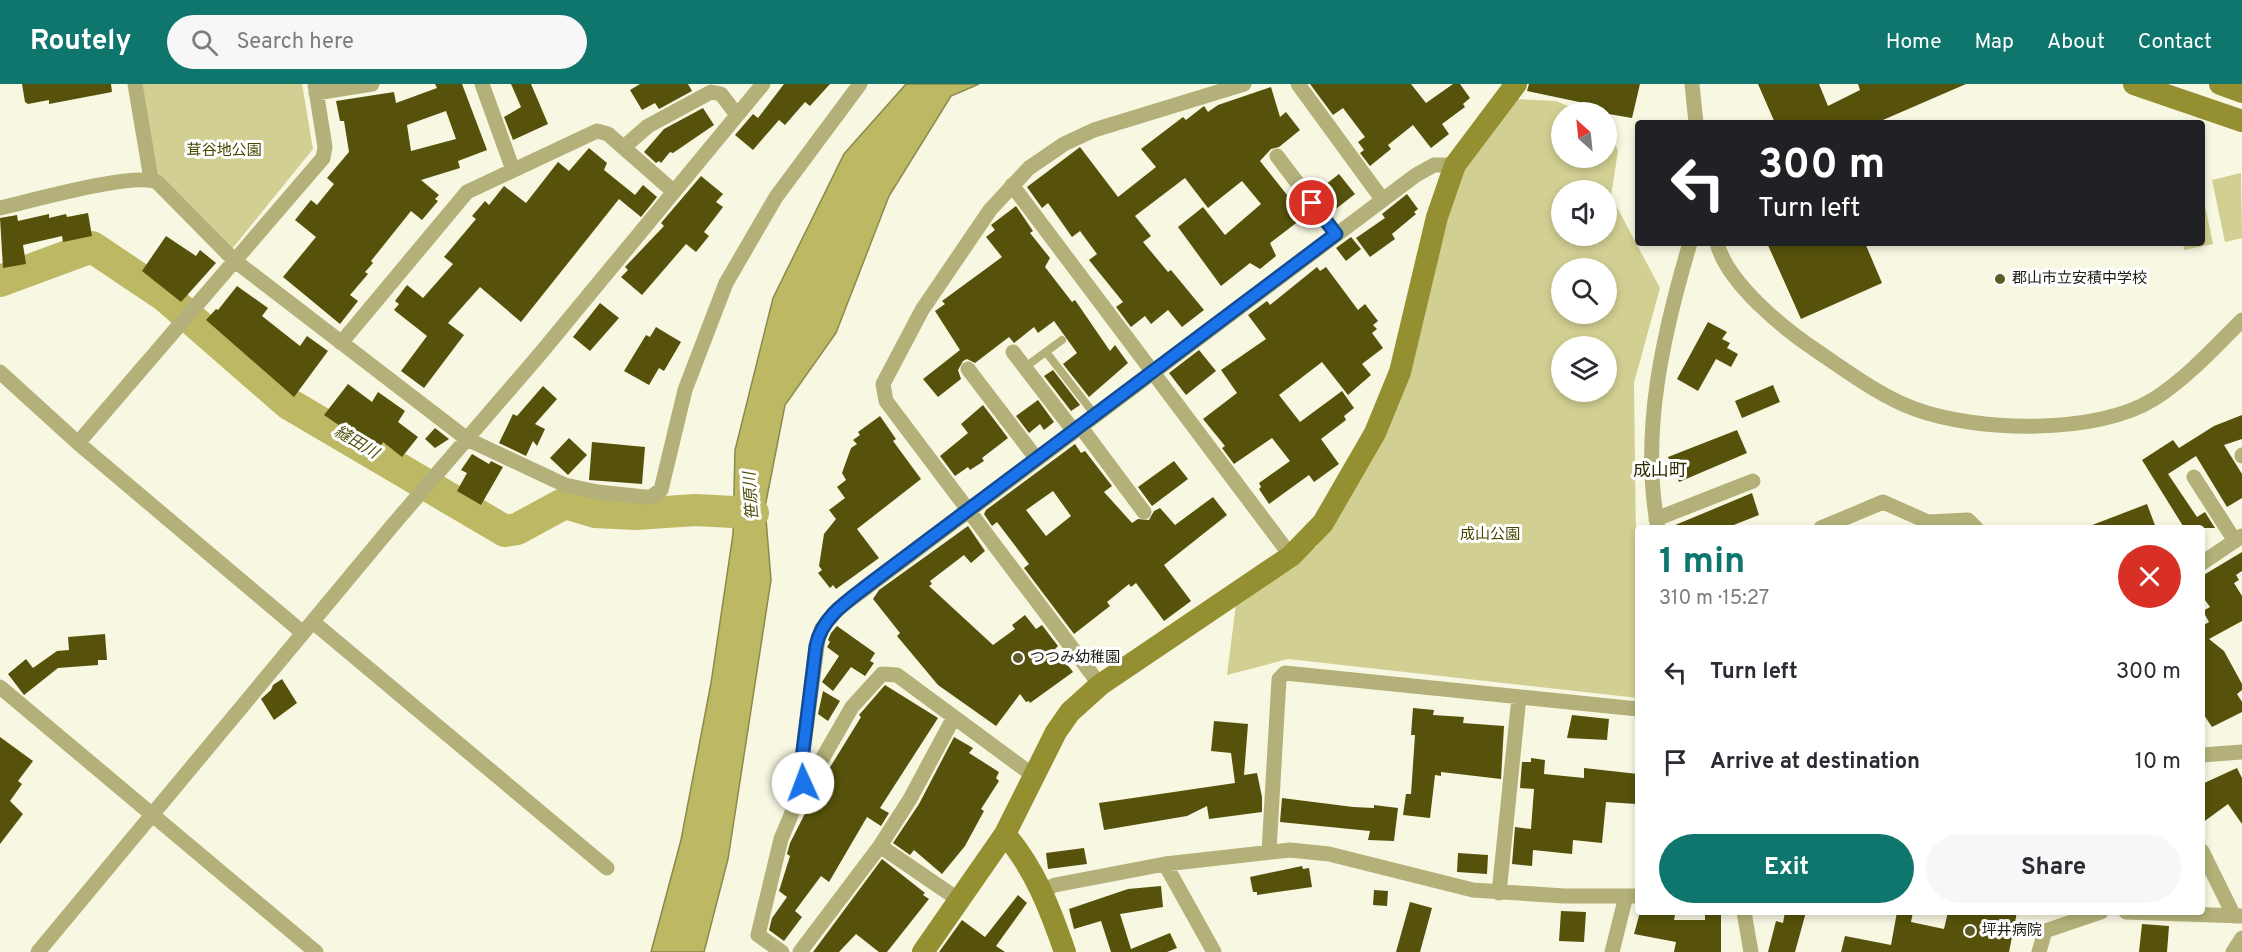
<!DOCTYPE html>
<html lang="en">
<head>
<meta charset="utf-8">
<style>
  body { margin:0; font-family:Overpass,"Noto Sans JP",sans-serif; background:#f7f7f7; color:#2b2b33; height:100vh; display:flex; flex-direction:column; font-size:22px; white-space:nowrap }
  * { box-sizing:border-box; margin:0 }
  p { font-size:20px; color:#7c7c81 }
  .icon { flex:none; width:33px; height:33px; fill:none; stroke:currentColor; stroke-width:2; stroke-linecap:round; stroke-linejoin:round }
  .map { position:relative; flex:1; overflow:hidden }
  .sheet { position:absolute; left:1635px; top:441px; width:570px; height:390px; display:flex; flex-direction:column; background:#fff; border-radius:6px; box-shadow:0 3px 9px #0003 }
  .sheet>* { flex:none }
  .guide { position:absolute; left:1635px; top:36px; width:570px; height:126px; border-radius:6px; box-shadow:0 3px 9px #0003; background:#202124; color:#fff; overflow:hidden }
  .needle { width:39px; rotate:333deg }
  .fabs { position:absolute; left:1551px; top:18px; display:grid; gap:12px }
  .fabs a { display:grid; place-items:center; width:66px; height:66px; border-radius:50%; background:#fff; box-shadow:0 3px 9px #0003; font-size:30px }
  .pin { position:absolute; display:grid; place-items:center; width:51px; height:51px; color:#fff; margin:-26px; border:3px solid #fff; border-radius:50%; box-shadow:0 2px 6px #0007 }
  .me { position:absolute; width:66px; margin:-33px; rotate:358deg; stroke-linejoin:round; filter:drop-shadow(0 0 4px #0008) }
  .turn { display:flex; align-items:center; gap:21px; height:126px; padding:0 24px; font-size:27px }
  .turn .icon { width:78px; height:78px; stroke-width:2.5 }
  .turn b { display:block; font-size:42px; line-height:51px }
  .round { display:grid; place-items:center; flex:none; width:63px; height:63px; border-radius:32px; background:#f7f7f7 }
  .head { display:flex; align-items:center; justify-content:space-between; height:102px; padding:0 24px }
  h1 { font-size:36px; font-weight:700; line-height:45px; color:#0f766e }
  .action { display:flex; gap:12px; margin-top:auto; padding:12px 24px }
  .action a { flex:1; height:69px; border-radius:36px; background:#0f766e; color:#fff; font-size:24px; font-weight:700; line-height:69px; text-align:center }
  .action a+a { background:#f7f7f7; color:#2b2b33 }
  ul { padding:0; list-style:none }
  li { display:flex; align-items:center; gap:18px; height:90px; padding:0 24px }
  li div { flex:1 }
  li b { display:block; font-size:22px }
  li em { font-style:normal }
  header { display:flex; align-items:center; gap:36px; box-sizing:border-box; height:84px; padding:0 30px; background:#0f766e; color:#fff }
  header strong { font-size:28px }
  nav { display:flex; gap:33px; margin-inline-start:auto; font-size:21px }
  .search { width:420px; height:54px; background:#f7f7f7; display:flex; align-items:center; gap:15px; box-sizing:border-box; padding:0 21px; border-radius:33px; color:#7c7c81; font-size:22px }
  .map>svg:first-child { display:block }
  .green { fill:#d1cf91; fill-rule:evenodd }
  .water { fill:#bcb863; stroke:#8c894b; stroke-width:1.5 }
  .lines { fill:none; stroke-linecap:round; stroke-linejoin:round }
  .river { stroke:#bcb863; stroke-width:32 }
  .building { fill:#56520b; fill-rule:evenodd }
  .lane { stroke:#b3b179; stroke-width:8 }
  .street { stroke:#b3b179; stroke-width:15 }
  .secondary { stroke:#948f31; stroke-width:22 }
  .route-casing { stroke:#114b97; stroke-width:15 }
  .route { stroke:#1a73e8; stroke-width:10 }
  .poi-dot { fill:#5c5a26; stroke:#fff; stroke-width:2 }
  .labels { text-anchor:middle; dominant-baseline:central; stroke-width:6; stroke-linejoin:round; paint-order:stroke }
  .park-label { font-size:15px; fill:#4a4700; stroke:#fff }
  .poi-label { font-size:15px; fill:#1c1b14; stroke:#fff; text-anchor:start }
  .water-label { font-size:16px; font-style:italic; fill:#514e0a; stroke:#fff }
  .quarter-label { font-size:18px; fill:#2e2b01; stroke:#fff }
</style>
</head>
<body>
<header>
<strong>Routely</strong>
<div class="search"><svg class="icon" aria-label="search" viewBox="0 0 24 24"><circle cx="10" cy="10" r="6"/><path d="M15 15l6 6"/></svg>Search here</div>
<nav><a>Home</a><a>Map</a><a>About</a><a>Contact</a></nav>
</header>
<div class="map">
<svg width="2242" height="868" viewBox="0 0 2242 868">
  <rect width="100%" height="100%" fill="#f8f7e2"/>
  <path class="green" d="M138,0H302L313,65L232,165L153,94Z
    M1516,15L1556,17L1582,28H1562V74H1606L1607,42L1618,67L1611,112L1660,204L1634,299L1638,614L1288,575L1227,591L1236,520L1317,462L1408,296L1445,130L1467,80ZM1562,106H1606V152H1562ZM1562,184H1606V230H1562ZM1562,262H1606V308H1562Z
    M2241,89L2242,154L2225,158L2212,96Z
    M2202,107L2213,160L2184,166L2183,159H2202Z"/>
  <path class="water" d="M906,0H979L951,12L889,112L836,249L785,321L765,423L771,496L728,775L704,868H651L681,756L711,599L733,450L735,366L773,214L844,70Z"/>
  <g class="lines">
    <path class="river" d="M0,197L92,163L165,212L289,320L505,447L517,445L565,419L595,428L636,430L695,426L753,429"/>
  </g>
  <path class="building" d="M22,0H111L112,8L49,20V16L28,20L25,18Z
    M435,0H462L487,66L458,77L460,84L421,96L439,111L435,115L438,117L422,136L411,127L371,177L373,179L365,188L368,190L350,211L358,217L340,240L283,193L316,153L295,136L311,116L317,121L334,100L327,94L349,68L344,37H340L336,17L394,8L396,19L437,4ZM446,27L456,55L411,67L407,41Z
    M511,0H531L548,40L513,56L504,33L521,23Z
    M640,0H688L692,7L659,25L655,19L642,26L630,6Z
    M784,0H830L810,22L805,18L785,41L779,36L753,66L735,51L753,30L758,34Z
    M1310,0H1411L1426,19L1453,0H1460L1470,14L1463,20L1465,23L1442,40L1449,50L1431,64L1413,41L1388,61L1391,65L1370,82L1360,69L1364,66L1358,58L1365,53L1343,24L1333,31Z
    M1529,0H1640L1632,34L1597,28L1598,22L1527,7Z
    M1758,0H1819L1828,22L1860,6L1858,0H1966L1876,39H1775Z
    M1271,3L1280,33L1286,28L1300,46L1279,63L1271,65L1260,77L1291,116L1295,112L1308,130L1270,159L1276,172L1260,185L1250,179L1221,202L1178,143L1203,123L1225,151L1261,120L1242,97L1208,124L1185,94L1135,132L1151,152L1143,158L1168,188L1171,186L1204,226L1182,243L1168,226L1151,240L1145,232L1131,243L1116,223L1123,218L1089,176L1097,170L1080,147L1072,153L1048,119L1042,124L1027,103L1080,63L1118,113L1156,83L1141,65L1183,33L1186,36L1204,22L1208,28L1218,21Z
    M703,24L714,41L673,69L670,68L661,79L659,77L656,79L644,68L664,45Z
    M589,64L607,79L604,86L635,111L643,101L657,113L641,133L619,115L521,238L480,203L448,239L464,251L424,304L401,287L427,252L394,226L399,220L395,217L407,201L423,214L453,180L444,173L476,135L472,132L485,117L489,121L504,102L526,119L558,78L569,87Z
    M1339,90L1355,110L1332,128L1316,108Z
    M701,92L723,110L716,118L723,123L704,148L709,152L696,168L686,160L642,211L621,193L628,186L625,183L664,142L661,139Z
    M1407,110L1418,125L1414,128L1416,130L1392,150L1395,155L1370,173L1356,154L1385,134L1382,130Z
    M1016,122L1033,147L1030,149L1050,174L1045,183L1072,218L1075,216L1110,267L1115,261L1128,279L1089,313L1063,280L1077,269L1054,237L1038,249L1034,243L1014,259L1009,253L975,279L967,275L963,277L958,286L961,295L938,313L923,295L960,266L935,227L945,220L942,217L1002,173L986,153L995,146L991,141Z
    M88,129L92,152L63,158L62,152L23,161L26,180L3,184L0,134L17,131L18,137L49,130V134L66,130L67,133Z
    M166,152L196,172L200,166L216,179L181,218L142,187Z
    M1351,153L1361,165L1346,177L1336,164Z
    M1767,159H1865L1882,199L1801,235Z
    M1317,183L1320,187L1326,183L1358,226L1365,220L1378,237L1373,241L1377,245L1372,249L1383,264L1362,280L1371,291L1348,311L1322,278L1279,311L1300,338L1342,307L1354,324L1344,332L1346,336L1321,355L1339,380L1314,398L1309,391L1269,420L1259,405L1261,403L1259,399L1290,377L1272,354L1234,380L1222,364L1225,362L1203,335L1237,309L1221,286L1266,255L1248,231L1267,217L1270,221Z
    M237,202L268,224L262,232L300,262L307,252L328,267L294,313L206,236L216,225L218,226Z
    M600,219L619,234L590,267L573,253Z
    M1708,238L1727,248L1722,255L1730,259L1727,264L1738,270L1731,283L1716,275L1698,307L1677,295Z
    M656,243L681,258L664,287L659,284L649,301L624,287L646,251L650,253Z
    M1199,266L1216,287L1186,311L1169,289Z
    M1053,286L1080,321L1071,327L1044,292Z
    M348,300L372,318L378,308L405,327L398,338L418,353L402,373L383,358L379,364L373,360L371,363L324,331Z
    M1773,301L1780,318L1742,334L1735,317Z
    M543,302L557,315L535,340L545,345L537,362L533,357L526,372L499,359L513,330L517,332Z
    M1038,316L1054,338L1044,346L1040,340L1029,349L1016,332Z
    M983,321L1008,354L982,374L984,377L970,386L968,383L955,392L940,372L968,349L961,340Z
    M2242,331V355L2224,361L2242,390V414L2227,423L2196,372L2168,390L2197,433L2205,428L2215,444H2180L2183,442L2142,376L2173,356L2179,364L2214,342Z
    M880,332L896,355L893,357L921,395L857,445L879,474L836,505L833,501L830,504L818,489L822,486L819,482L824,450L836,435L829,426L845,414L837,403L846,396L842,389L851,364L857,360L853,356L860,351L858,348Z
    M435,344L449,355L435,364L425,355Z
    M1737,346L1747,369L1679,398L1668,373Z
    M569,354L587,371L568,391L550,374Z
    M592,358L645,363L642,400L589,396Z
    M1075,360L1081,369L1085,367L1112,402L1104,408L1132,439L1138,435L1149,436L1154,427L1160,424L1175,441L1213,413L1227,431L1164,481L1191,517L1164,537L1136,499L1131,503L1129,500L1107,518L1110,522L1074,550L1024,484L1029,480L997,438L992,442L984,430L986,426ZM1053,407L1071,432L1046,452L1026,426Z
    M472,370L489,380L491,377L503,383L481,421L457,407L467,389L461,386Z
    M1174,377L1188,395L1152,422L1138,403Z
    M1752,409L1759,431L1726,444H1668Z
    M2147,420L2156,444H2087V443Z
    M968,442L985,467L971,479L964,471L930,497L932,500L929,502L993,561L1015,545L1012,541L1025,531L1036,545L1042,541L1058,562L1055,565L1073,588L1030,619L1029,617L1026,618L1020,610L996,642L938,601L897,552L900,549L873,515L879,506Z
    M2242,468V487L2236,491L2239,496L2234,499L2242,512V537L2209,555L2224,567L2242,600V606L2237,610L2242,618V628L2212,643L2202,628V542L2209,538L2203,527L2210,523L2202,512V492Z
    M837,542L875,569L870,577L874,579L865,592L851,583L833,607L822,598L839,572L827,563L830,558L828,556L831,549Z
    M105,550L107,576H98V581L58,584L24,611L8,590L26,575L33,584L57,567L69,566L68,553Z
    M282,595L297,619L274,636L261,615L271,606L273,601Z
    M885,601L938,634L880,724L889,729L881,742L867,733L829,798L821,792L795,827L802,833L784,857L769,846L772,834L787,813L779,807L790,772L787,770L790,759L821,698L861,633L859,631Z
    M823,607L840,617L828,637L818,630Z
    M1413,624L1434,626L1433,631L1464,633L1463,639L1504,642L1501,695L1441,688V692L1435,691L1430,734L1403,731L1406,710H1411L1415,651H1411Z
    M1572,631L1609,635L1607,656L1567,654Z
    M1214,637L1248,640L1244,691L1257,689L1262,713V728L1209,735L1207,722L1187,732L1104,746L1099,719L1235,699L1231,669L1211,667Z
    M0,653L33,677L18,697L22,700L10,717L23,730L0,760Z
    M954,653L973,664L969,669L999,688L996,694L999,697L981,725L984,727L965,762L942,790L914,766L910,771L893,759L919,720Z
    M1531,674L1545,676L1544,690L1584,694V684L1638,690V717L1636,720L1606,718L1602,759L1573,756L1572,770L1533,766L1532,782L1512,780L1515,743L1531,745L1534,705L1520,704L1522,678H1531Z
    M2237,684L2242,694V740L2228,720L2202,739V700Z
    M1282,714L1353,723L1374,724V721L1398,724L1394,757L1368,756L1370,747L1280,738Z
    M1084,764L1087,780L1048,785L1046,769Z
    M1458,769L1488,771L1487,790L1457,788Z
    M882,775L925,809L923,811L929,815L887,868H879L856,850L839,868H813Z
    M1302,782L1303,785L1309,784L1312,803L1257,811V808H1253L1250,793Z
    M1161,802L1163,823L1120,830L1131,865L1170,849L1177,864L1167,868H1111L1101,837L1074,845L1069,825L1128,805Z
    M1374,806L1388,807L1387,822L1373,821Z
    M1018,811L1027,819L996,862L1005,868H939L962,836L985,853Z
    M1410,818L1432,824L1420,868H1396Z
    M1561,827L1586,828L1584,858L1559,857Z
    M1640,828L1675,831L1674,836H1705V830H1721V868H1674L1676,858L1634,850Z
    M1785,828H1806L1795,868H1768L1776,837L1783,839Z
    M1897,828H1913L1911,838L1944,845L1948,828H2017L2009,868H1841L1845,852L1891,861Z
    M2142,840L2169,842L2167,868H2139Z"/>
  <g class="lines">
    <path class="lane" d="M1046,268L1095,331
      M1032,278L1062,256"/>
    <path class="street" d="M135,0L151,95
      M482,0L513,86
      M1298,0L1382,115
      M1692,0L1696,39
      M316,9L372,0
      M624,63L648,42L711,8L721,10L737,31
      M1277,72L1336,150
      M1012,101L1291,472
      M0,124C31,117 133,88 157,98L235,177L467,355L565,401L598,408L644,413H651L661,406L685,306L726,199L776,113L860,0
      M1717,159C1727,199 1784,245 1817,267C1848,288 1880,312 1915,325C1977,348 2097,351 2154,315C2187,294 2215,263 2242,236
      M341,259L467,108L597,47L608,50L673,107
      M1013,268L1073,346
      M968,285L1036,374
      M0,288L78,359L303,549
      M1080,342L1144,428
      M78,359L323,74L325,63L315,0
      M2242,371V372
      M2194,393L2235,457
      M1656,435L1753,397
      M1658,444C1640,349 1663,250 1690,159
      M1821,444L1883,418L1928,438L1968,436L1976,444
      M2202,479L2242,452
      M313,538L607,784
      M1100,601L886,317L883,300L922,226L990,126L1029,84L1064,60L1094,46L1244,0
      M0,603L316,868
      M2202,671L2242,668
      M805,701L801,683L818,555L822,544L838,525L1416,91L1434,81H1455
      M880,762L959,816
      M1269,767L1279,595L1285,589L1638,625
      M2202,767L2234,832
      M1165,780L1214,868
      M1042,807L1055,801L1165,780L1290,766L1329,770L1473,806L1564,812H1638
      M1499,809L1519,613
      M1744,828L1751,868
      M2126,828L2242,832
      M38,868L392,442L540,270L763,0
      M782,868L758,851L781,755L794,724L852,623L882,590L897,591L1034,692
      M800,868L880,762L910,715L954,633
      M1612,868L1626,812
      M2039,868L2045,847L2101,828
      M2233,868L2242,854"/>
    <path class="secondary" d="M2134,0L2242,37
      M2220,0L2242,8
      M1005,750C1035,785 1050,825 1065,868
      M923,868L1005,750L1056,648L1070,628L1100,601L1291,472L1323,439L1375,349L1400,288L1437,133L1455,81L1516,0"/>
  </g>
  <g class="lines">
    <g class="route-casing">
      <path id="route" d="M803,699L801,683L816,562C822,532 849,516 872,498L1336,150L1312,119"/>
    </g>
    <use href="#route" class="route"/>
  </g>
  <g class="poi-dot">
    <circle cx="2000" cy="195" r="6"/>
    <circle cx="1018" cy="574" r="6"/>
    <circle cx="1970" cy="847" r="6"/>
  </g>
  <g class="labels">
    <g class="park-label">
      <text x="224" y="67">茸谷地公園</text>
      <text x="1490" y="451">成山公園</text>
    </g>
    <g class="poi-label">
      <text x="2012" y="195">郡山市立安積中学校</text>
      <text x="1030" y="574">つつみ幼稚園</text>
      <text x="1982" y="847">坪井病院</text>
    </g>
    <g class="water-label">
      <text transform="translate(356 359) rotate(31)">縫田川</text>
      <text transform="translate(752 412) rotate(-94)">笹原川</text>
    </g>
    <g class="quarter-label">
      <text x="1660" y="387">成山町</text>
    </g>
  </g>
</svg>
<div class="fabs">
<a><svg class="needle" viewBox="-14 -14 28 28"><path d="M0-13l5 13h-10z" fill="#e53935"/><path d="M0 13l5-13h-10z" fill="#7c7c81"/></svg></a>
<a><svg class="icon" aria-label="sound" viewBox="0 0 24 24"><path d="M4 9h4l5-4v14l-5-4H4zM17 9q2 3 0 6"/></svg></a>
<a><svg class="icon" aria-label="search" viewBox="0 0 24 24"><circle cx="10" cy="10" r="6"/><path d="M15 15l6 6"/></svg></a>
<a><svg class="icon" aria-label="layers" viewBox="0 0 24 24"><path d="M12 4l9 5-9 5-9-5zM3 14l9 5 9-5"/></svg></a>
</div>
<div class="pin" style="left:1312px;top:119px;background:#d93025"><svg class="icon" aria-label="arrive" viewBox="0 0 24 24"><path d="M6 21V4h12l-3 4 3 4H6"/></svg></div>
<svg class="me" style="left:803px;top:699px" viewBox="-20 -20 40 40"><circle r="19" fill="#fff"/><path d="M0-13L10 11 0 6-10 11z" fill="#1a73e8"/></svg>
<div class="guide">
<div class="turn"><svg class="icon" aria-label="left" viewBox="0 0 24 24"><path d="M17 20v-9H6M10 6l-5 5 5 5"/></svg><div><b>300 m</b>Turn left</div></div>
</div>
<section class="sheet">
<div class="head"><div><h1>1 min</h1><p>310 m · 15:27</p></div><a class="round" style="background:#d93025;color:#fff"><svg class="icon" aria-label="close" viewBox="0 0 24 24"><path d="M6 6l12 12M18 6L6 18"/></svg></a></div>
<ul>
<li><svg class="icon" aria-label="left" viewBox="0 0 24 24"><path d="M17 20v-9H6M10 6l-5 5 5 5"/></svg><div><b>Turn left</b></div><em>300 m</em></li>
<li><svg class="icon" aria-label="arrive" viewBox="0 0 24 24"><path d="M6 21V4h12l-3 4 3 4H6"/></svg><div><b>Arrive at destination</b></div><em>10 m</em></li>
</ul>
<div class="action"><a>Exit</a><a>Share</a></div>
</section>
</div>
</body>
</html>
